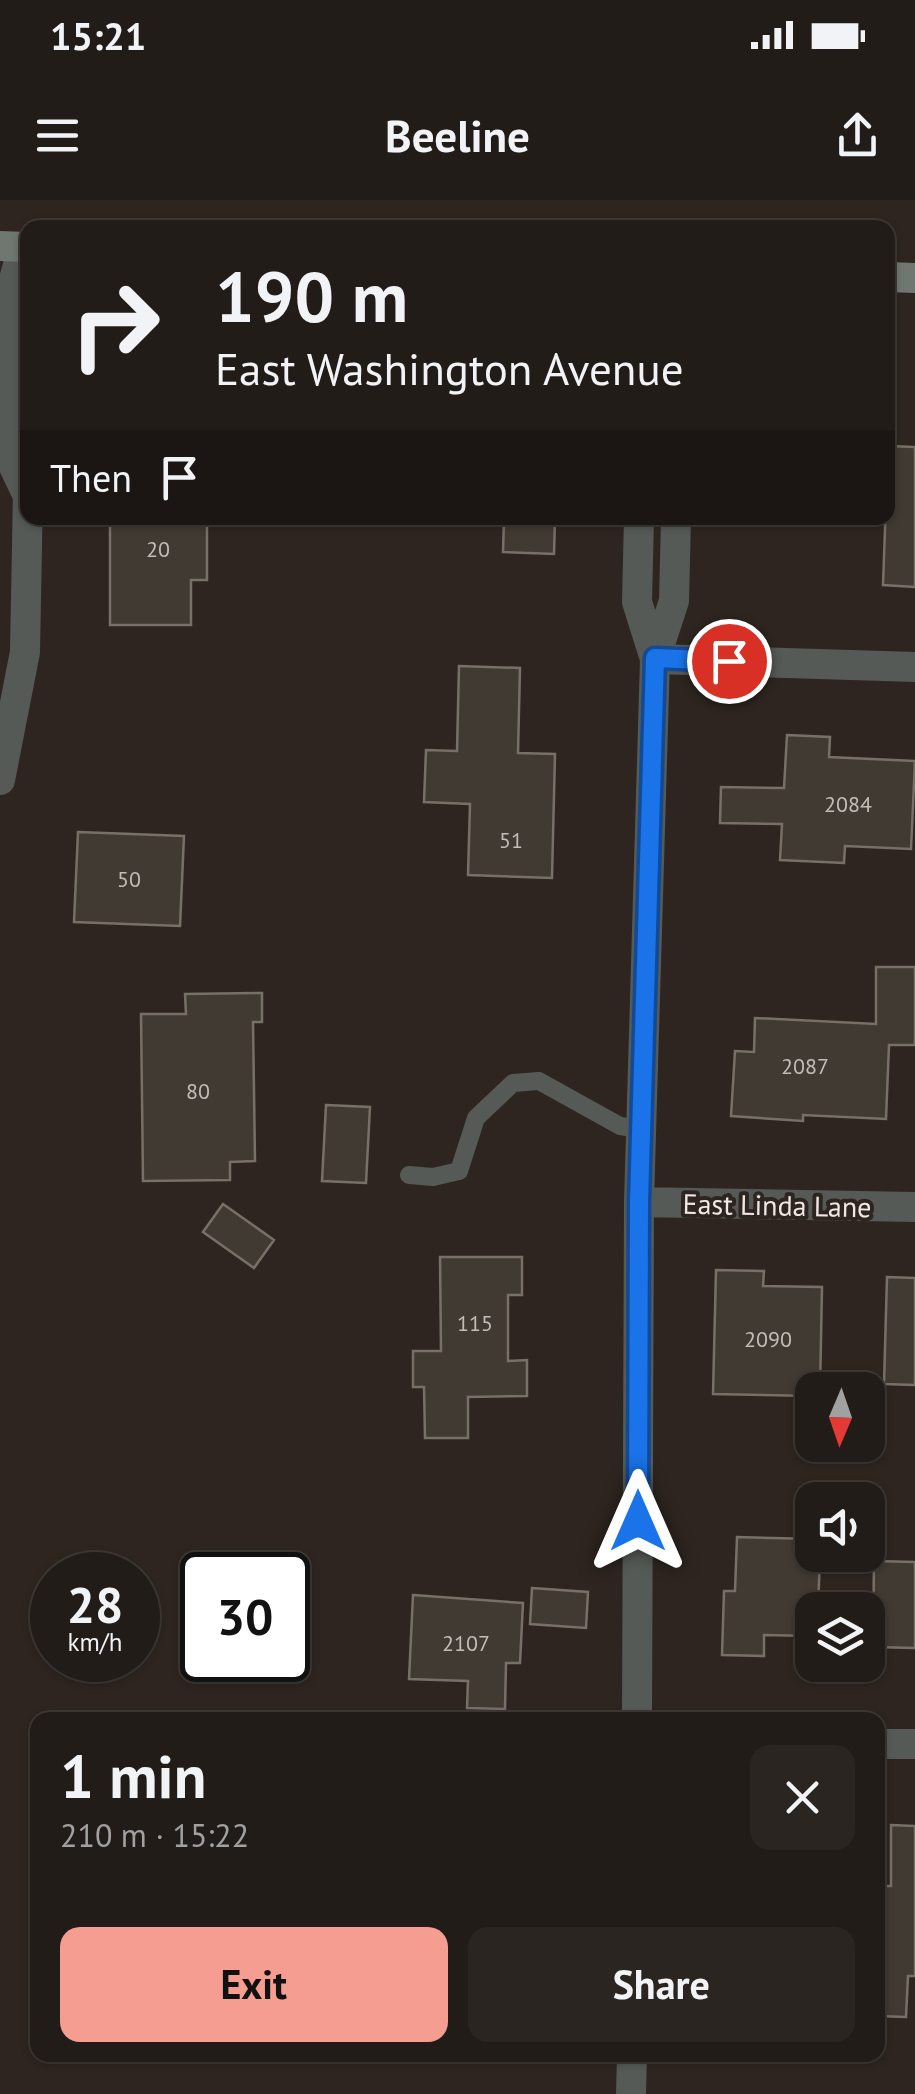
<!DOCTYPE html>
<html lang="en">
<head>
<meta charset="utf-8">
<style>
  body { margin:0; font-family:"PT Sans",sans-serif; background:#2a2521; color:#f1f3f6; height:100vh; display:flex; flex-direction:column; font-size:38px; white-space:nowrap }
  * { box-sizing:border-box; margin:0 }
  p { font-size:32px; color:#a2a1a2 }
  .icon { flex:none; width:55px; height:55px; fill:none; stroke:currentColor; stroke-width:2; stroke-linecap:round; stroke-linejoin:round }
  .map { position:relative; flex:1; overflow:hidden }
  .drawer { position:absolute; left:30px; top:1512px; width:855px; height:350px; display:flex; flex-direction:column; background:#221c18; border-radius:20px; box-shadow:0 2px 8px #0004,0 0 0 2px #3f3a37 }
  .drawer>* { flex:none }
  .guide { position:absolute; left:20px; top:20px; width:875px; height:305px; border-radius:20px; box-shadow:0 2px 8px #0004,0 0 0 2px #3f3a37; background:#221c18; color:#f1f3f6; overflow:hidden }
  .needle { width:65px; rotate:182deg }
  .controls { position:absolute; left:795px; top:1172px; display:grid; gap:20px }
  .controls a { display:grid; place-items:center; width:90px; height:90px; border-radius:20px; background:#221c18; box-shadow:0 2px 8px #0004,0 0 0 2px #3f3a37; font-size:50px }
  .speed { position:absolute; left:30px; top:1352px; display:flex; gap:20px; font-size:50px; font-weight:700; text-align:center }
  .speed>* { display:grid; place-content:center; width:130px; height:130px; border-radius:50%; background:#221c18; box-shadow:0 2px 8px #0004,0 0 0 2px #3f3a37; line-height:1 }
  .speed small { font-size:25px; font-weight:400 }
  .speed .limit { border:5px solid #111; border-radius:15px; background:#fff; color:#111 }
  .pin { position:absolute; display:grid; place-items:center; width:85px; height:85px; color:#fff; margin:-42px; border:5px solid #fff; border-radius:50%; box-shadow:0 2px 10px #0007 }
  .me { position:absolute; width:110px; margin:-55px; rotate:0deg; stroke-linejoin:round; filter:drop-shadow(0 0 8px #0008) }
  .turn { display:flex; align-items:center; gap:35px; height:210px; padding:0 30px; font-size:45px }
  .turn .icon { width:130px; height:130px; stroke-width:2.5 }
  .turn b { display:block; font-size:70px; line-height:85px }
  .then { display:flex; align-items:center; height:95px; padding:0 30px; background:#0003; gap:20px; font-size:38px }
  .round { display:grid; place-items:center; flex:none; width:105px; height:105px; border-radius:20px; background:#2a2521 }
  .overview { display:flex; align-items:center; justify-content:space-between; height:170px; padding:0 30px }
  h1 { font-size:60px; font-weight:700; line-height:75px }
  .action { display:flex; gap:20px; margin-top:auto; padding:20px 30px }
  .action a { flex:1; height:115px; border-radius:20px; background:#f59d90; color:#111; font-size:40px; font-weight:700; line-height:115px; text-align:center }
  .action a+a { background:#2a2521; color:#f1f3f6 }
  .status { display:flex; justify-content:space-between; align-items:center; height:70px; padding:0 50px; background:#221c18; direction:ltr }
  .status svg { height:28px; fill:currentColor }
  header { display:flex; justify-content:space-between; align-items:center; height:130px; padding:0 30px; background:#221c18; font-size:45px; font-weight:700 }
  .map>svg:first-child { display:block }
  .building { fill:#403a32; stroke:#777067; stroke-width:2.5 }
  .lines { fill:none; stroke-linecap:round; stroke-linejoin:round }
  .service { stroke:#565a56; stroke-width:18 }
  .minor { stroke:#565a56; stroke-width:30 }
  .secondary { stroke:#707670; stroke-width:30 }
  .route-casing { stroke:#114b97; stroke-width:25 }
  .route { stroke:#1a73e8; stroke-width:18 }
  .labels { text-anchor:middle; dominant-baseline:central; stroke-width:8; stroke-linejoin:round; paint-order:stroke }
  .number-label { font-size:22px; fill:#c3bdb8 }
  .street-label { font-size:28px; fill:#efe9e5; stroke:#2e2520 }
</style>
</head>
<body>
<div class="status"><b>15:21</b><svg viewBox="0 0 49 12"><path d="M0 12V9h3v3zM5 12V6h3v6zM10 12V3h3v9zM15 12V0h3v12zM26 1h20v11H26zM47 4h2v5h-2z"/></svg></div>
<header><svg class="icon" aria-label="menu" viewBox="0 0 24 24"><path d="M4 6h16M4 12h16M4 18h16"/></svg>Beeline<svg class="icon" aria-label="share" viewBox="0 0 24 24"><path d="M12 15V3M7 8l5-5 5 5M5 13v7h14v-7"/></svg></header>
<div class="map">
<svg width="915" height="1894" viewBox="0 0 915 1894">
  <rect width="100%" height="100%" fill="#2e2520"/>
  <path class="building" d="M888,246L915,247V387L883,385Z
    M110,318H207V380H191V425H110Z
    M504,318H555L554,354L503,352Z
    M459,466L520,468L518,553L555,554L552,678L468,675L470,604L424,602L426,550L457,551Z
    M787,535L830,537L829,557L915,561L911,649L845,646L844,663L780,660L782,624L720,623L721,587L784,588Z
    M78,632L184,636L180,726L74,722Z
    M876,767H915V845H889L886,919L803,915V921L731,916L735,851L754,852L755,818L876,824Z
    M262,793V822H253L255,961L230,962V980L143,981L141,814H186L185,794Z
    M326,905L370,907L366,983L322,981Z
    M223,1004L274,1040L254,1068L203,1032Z
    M440,1057H522V1095H508V1161L527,1160V1196L468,1197V1238H425L424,1187H413V1151H441Z
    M716,1070L764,1071L763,1086L822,1087L820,1190H812V1196L713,1194Z
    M887,1077L915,1078V1185L884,1184Z
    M737,1337L812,1339V1355H820L818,1410H812V1436L764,1435V1456L722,1455L724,1391H735Z
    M874,1361L915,1362V1448L873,1447Z
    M532,1388L588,1392L586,1428L530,1424Z
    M413,1395L523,1403L520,1463H506L505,1509L467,1508L468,1481L409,1479Z
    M891,1625L915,1626V1776H908L906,1817L878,1816V1686H891Z"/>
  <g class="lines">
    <path class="service" d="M409,975L433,977L459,971L476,918L513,883L539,881L620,926L641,929"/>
    <path class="minor" d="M23,47L5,112L4,246L27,294
      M639,318L637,402L655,459
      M655,459L915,467
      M0,580L25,452L28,291
      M639,1002L915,1007
      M637,1520L639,1002L655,459L674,401L676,318
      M878,1544H915
      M631,1894L632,1855"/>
    <path class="secondary" d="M0,46L28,47
      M888,77L915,78"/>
  </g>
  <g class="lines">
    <g class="route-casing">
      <path id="route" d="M638,1321L639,1002L655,458L729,461"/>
    </g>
    <use href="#route" class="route"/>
  </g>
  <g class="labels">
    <g class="number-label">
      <text x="158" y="349">20</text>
      <text x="848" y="604">2084</text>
      <text x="511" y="640">51</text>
      <text x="129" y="679">50</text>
      <text x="805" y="866">2087</text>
      <text x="198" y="891">80</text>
      <text x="475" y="1123">115</text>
      <text x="768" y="1139">2090</text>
      <text x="466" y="1443">2107</text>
    </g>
    <g class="street-label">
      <text transform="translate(777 1005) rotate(1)">East Linda Lane</text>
    </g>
  </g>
</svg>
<div class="controls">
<a><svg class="needle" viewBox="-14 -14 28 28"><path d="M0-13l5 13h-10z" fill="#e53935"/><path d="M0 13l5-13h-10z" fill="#a2a1a2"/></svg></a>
<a><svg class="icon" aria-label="sound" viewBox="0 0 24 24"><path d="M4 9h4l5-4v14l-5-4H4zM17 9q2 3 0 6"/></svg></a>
<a><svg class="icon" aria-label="layers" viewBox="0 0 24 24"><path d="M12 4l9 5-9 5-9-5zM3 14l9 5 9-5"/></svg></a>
</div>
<div class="speed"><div>28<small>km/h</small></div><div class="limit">30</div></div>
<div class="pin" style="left:729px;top:461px;background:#d93025"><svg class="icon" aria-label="arrive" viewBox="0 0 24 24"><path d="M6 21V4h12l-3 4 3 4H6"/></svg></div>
<svg class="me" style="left:638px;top:1321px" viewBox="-20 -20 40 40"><path d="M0-17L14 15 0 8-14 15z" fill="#1a73e8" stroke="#fff" stroke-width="4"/></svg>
<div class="guide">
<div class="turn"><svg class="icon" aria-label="right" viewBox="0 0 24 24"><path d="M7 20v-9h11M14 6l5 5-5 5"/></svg><div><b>190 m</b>East Washington Avenue</div></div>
<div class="then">Then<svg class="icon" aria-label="arrive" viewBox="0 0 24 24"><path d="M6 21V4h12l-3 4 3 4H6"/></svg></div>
</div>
<section class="drawer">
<div class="overview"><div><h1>1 min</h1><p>210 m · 15:22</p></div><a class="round"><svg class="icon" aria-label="close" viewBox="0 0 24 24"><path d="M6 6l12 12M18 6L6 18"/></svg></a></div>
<div class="action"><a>Exit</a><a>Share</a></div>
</section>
</div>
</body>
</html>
